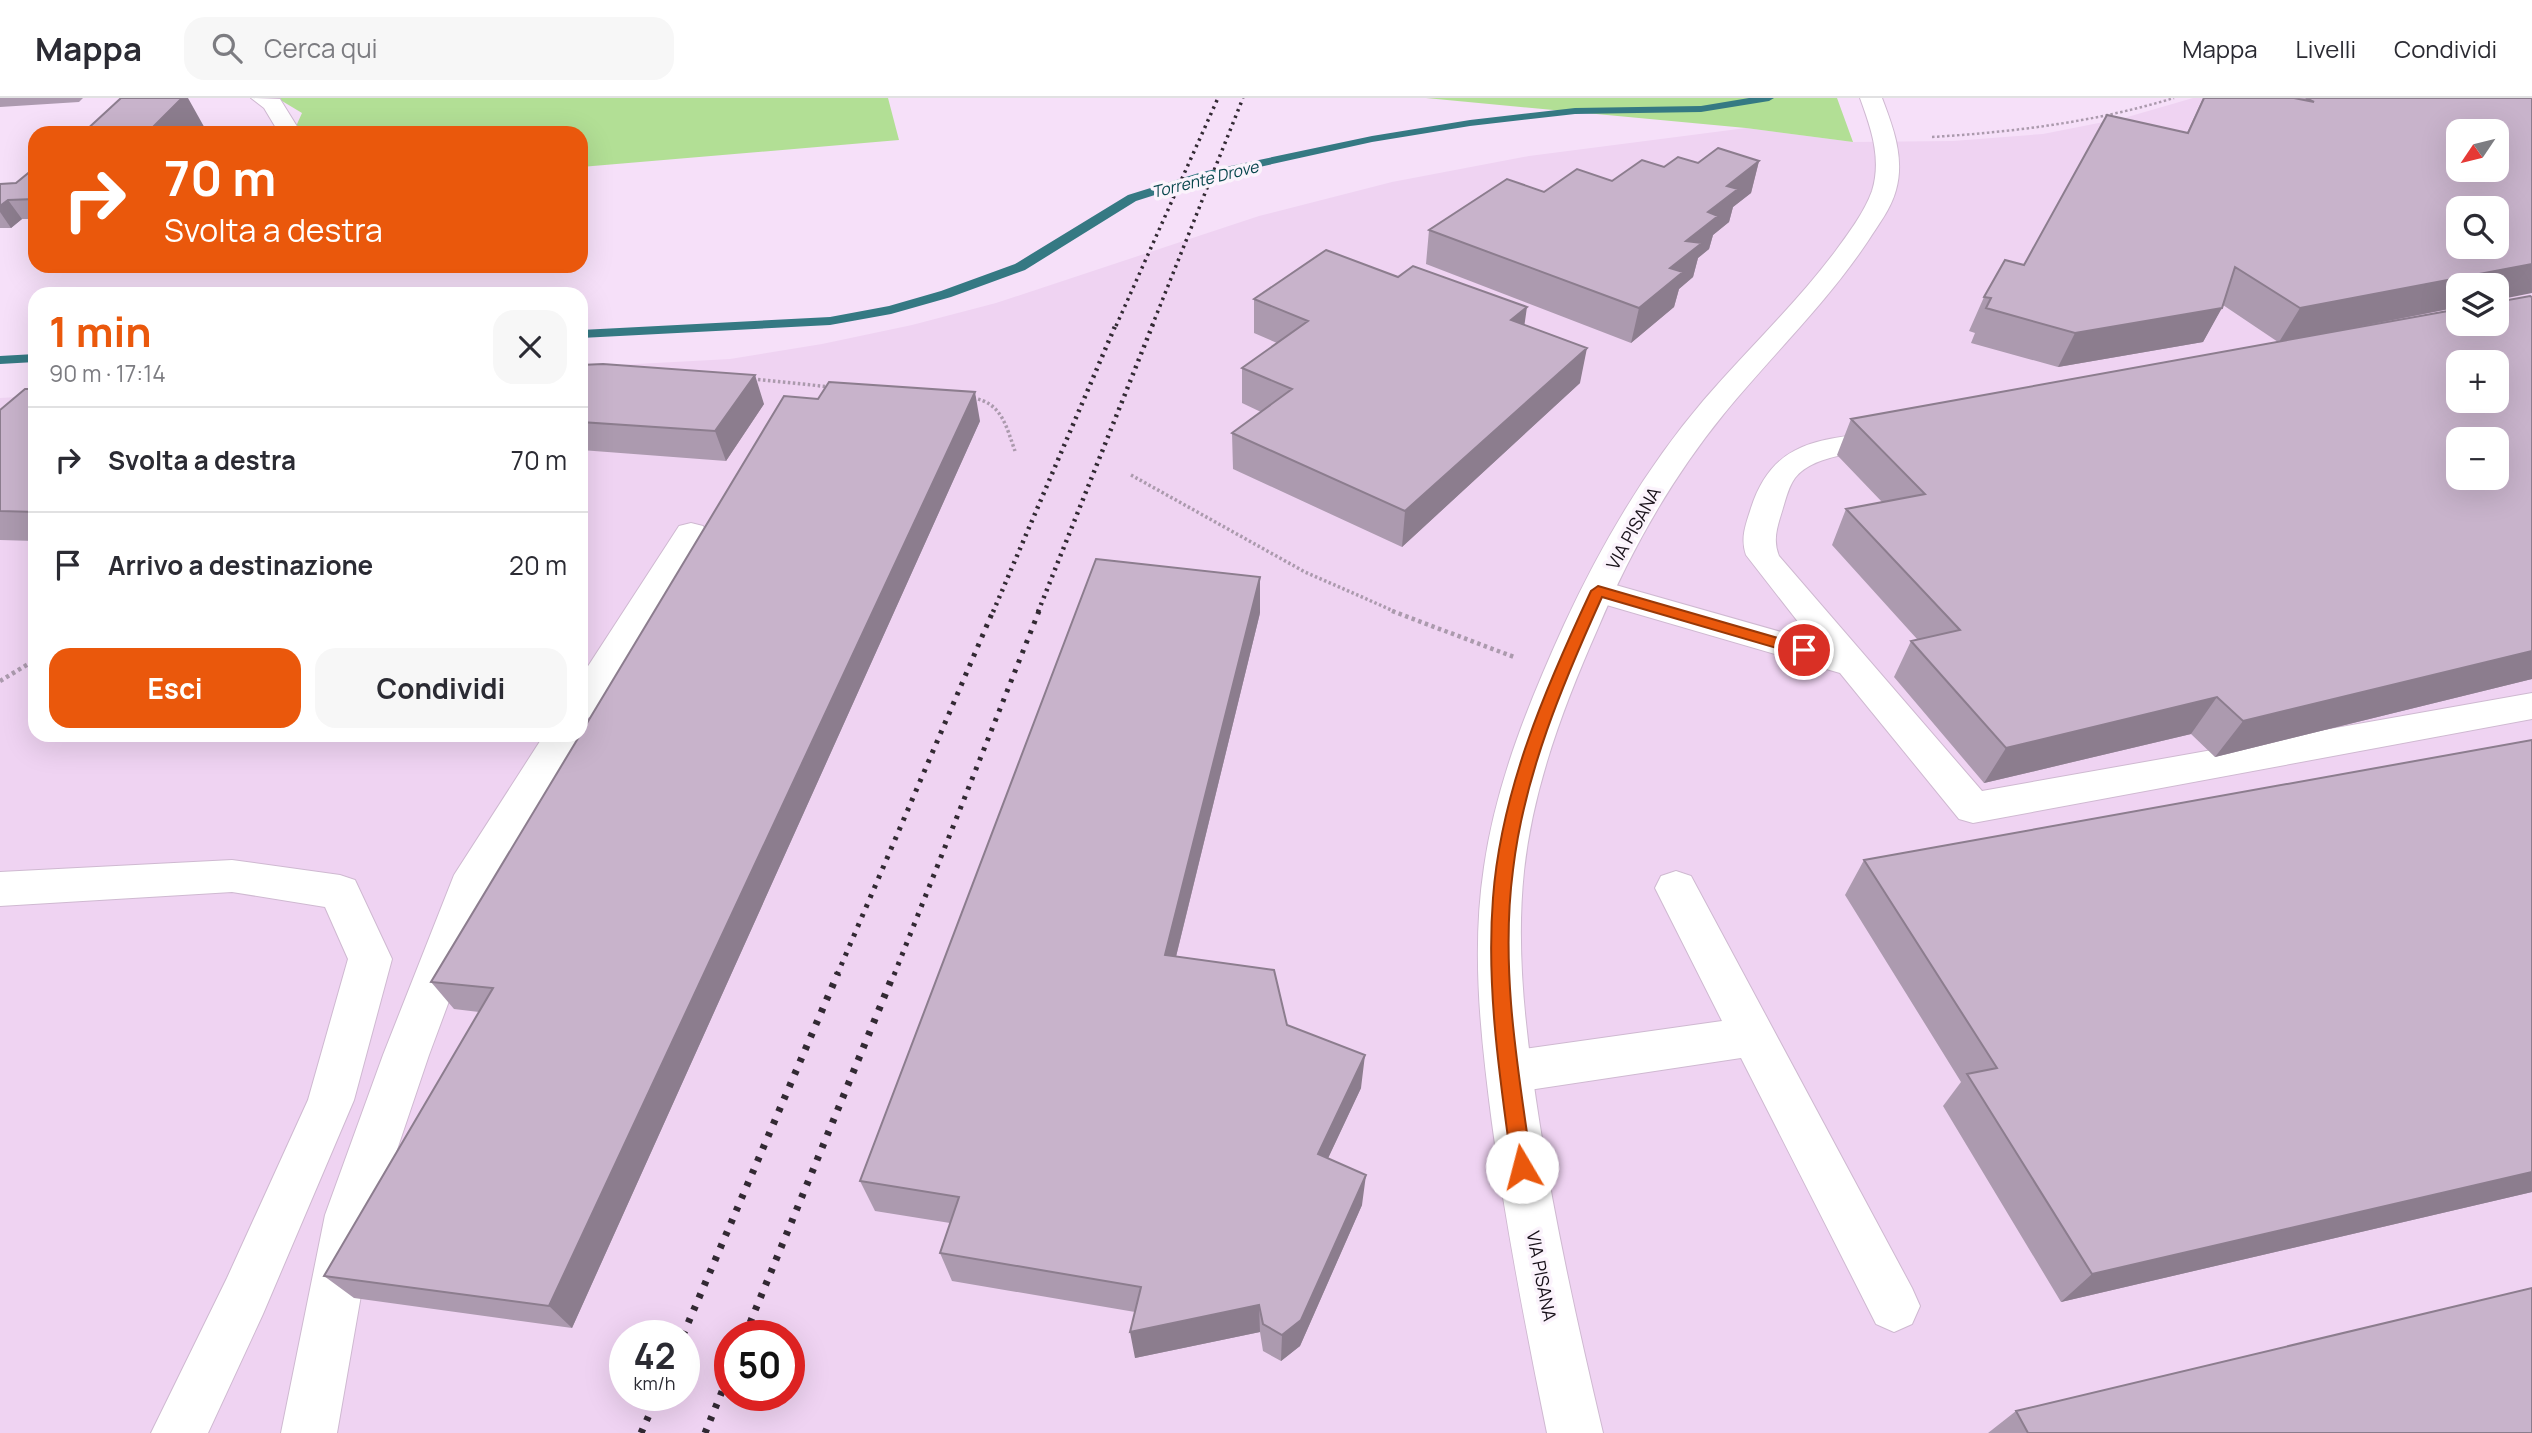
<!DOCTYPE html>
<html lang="it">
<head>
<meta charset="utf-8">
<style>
  body { margin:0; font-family:Manrope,sans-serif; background:#f7f7f7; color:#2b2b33; height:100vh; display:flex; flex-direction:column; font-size:26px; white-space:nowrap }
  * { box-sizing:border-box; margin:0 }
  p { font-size:23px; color:#7c7c81 }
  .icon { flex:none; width:38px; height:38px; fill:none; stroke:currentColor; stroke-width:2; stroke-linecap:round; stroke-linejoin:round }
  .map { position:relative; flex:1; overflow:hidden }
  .sheet { position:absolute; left:28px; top:189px; width:560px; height:455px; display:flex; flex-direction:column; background:#fff; border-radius:21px; box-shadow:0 7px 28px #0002 }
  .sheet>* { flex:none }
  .guide { position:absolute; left:28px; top:28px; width:560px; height:147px; border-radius:21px; box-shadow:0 7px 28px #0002; background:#ea580c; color:#fff; overflow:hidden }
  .needle { width:46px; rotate:235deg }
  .buttons { position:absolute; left:2446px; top:21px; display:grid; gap:14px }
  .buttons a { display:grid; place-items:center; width:63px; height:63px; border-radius:14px; background:#fff; box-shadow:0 7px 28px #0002; font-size:35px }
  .speed { position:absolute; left:609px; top:1222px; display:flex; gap:14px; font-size:35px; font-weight:700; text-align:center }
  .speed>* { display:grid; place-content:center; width:91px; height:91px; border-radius:50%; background:#fff; box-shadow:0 7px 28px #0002; line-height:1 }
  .speed small { font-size:18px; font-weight:400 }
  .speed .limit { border:10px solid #d22; background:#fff; color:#111 }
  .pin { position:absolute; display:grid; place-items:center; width:60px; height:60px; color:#fff; margin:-30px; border:4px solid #fff; border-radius:50%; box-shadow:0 2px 7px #0007 }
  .me { position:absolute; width:77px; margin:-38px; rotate:352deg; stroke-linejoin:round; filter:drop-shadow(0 0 5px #0008) }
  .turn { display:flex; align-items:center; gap:24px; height:147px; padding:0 21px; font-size:32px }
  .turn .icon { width:91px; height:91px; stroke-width:2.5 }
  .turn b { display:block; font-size:49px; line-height:60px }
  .round { display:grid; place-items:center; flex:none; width:74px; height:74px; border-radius:21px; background:#f7f7f7 }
  .head { display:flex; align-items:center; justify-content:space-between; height:119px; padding:0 21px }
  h1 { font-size:42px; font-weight:700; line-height:52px; color:#ea580c }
  .button { display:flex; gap:14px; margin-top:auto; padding:14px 21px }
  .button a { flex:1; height:80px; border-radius:21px; background:#ea580c; color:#fff; font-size:28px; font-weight:700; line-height:80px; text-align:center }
  .button a+a { background:#f7f7f7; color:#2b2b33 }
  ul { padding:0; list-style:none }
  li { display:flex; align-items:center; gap:21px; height:105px; padding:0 21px; border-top:2px solid #e1e1e2 }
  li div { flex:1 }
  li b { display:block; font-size:26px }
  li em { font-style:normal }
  header { display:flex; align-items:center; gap:42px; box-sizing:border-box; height:98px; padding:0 35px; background:#fff; border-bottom:2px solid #e1e1e2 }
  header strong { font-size:33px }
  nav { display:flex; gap:38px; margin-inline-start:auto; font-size:24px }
  .search { width:490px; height:63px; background:#f7f7f7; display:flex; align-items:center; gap:18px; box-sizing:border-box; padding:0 24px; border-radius:21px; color:#7c7c81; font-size:26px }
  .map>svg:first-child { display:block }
  .built { fill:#efd3f2; fill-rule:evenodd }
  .green { fill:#b2df95 }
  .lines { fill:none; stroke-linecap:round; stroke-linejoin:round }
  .stream { fill:#357983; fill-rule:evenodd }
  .minor-casing { stroke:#cfb9d1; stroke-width:2 }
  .major-casing { stroke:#cfb9d1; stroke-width:2 }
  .path-far2 { stroke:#ab9aad; stroke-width:2.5; stroke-dasharray:2.5 2.5; stroke-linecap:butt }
  .path-far1 { stroke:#ab9aad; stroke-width:3.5; stroke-dasharray:2.5 2.5; stroke-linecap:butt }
  .path { stroke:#ab9aad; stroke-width:4.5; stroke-dasharray:3.5 3.5; stroke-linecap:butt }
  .minor { fill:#fff; fill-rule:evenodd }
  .major { fill:#fff; fill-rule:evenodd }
  .rail-far3 { stroke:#322933; stroke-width:3.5; stroke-dasharray:2.5 4.5; stroke-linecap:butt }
  .rail-far2 { stroke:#322933; stroke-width:4.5; stroke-dasharray:2.5 5; stroke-linecap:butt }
  .rail-far1 { stroke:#322933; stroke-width:5; stroke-dasharray:3.5 7; stroke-linecap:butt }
  .rail { stroke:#322933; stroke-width:7; stroke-dasharray:4.5 9; stroke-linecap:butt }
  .wall { fill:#ac9aaf }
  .shaded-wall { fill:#8c7d8e }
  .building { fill:#c8b3cb; stroke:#8c7d8e; stroke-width:2; fill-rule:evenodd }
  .route { fill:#ea580c; stroke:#983908; stroke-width:2 }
  .labels { text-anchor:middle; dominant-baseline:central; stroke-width:7; stroke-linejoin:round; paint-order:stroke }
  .far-water-label { font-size:16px; font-style:italic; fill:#07464c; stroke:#fbf3fc }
  .street-label { font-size:18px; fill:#181119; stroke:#fbf3fc }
</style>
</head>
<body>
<header>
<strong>Mappa</strong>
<div class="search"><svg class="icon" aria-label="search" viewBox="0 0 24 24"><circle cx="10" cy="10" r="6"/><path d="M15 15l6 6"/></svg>Cerca qui</div>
<nav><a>Mappa</a><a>Livelli</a><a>Condividi</a></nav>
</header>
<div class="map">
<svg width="2532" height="1335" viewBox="0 0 2532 1335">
  <rect width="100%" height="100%" fill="#f6e0f9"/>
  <path class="built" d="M2193,0H2532V1335H0V300L35,298V637H581V269L730,261L822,246L912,227L996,205L1259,118L1392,84L1529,58L1746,30L1853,44L1953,43L2043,36L2124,20ZM2459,33H2497V72H2459ZM2459,110H2497V149H2459ZM2459,187H2497V226H2459ZM2459,264H2497V303H2459ZM2459,341H2497V380H2459ZM625,1237H684V1297H625ZM730,1237H789V1297H730Z"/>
  <path class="green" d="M277,0H888L899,42L581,69V35H293L302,15Z
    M1426,0H1837L1853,44L1746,30Z"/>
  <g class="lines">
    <path class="stream" d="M1749,0H1774L1769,3L1701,14L1575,16L1470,28L1372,44L1205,81L1136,103L1025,172L951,199L891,216L830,227L581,240V232L830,219L889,208L941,193L1015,166L1128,97L1202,74L1372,38L1470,22L1575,10L1701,8Z
      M35,256V264L0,266V258Z"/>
    <g class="minor-casing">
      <path id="minor" d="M251,0L280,1L298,30L296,35H274L276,30L264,10Z
        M1893,331L1904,334L1908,340L1904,346C1874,354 1814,354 1795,380C1789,388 1786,400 1783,410C1778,427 1772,441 1779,458L1982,693L2532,595V621L1973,725L1959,721L1840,575L1586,501L1581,493L1586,485L1598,482L1813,543L1746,457C1740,440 1746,426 1751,410C1775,336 1828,343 1893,331Z
        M691,425L703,428L707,435L594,618L581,622V579L679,428Z
        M581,634L583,637L577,647L494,782L429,957L375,1117L337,1335H281L325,1117L383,957L454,777L544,637H581Z
        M232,762L340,777L355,782L392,861L354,1002L263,1216L208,1335H151L227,1180L308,1002L348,861L325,809L232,794L0,808V774Z
        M1676,773L1691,778L1912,1190L1920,1208L1912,1226L1894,1234L1876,1226L1741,960L1509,995L1493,989L1486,974L1493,959L1509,953L1722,923L1655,790L1661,778Z"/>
    </g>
    <g class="major-casing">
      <path id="major" d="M1860,0H1882C1893,29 1905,60 1896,92C1891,111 1878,127 1868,143C1826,206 1771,258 1723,317C1671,381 1630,454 1598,530C1564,607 1533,689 1524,773C1515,858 1527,944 1540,1028C1556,1131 1579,1233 1603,1335H1547C1526,1232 1506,1129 1492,1025C1481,941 1471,854 1484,769C1496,685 1529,604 1564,527C1601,447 1646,370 1703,303C1746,253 1794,208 1834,155C1848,136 1864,115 1872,93C1882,61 1871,30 1860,0Z"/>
    </g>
    <path class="path-far2" d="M1932,39C2014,34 2095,24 2174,0"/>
    <path class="path-far1" d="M753,281L831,289
      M973,300C1002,305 1006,328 1015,353
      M1131,377L1305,474L1396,514"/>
    <path class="path" d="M1392,513L1514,559
      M0,583L35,562"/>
    <use href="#minor" class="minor"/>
    <use href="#major" class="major"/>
    <path class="rail-far3" d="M1116,228L1218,0
      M1152,228L1243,0"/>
    <path class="rail-far2" d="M993,514L1116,226
      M1038,514L1153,226"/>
    <path class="rail-far1" d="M837,877L993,513
      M894,877L1039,513"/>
    <path class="rail" d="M683,1237L838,875
      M745,1237L894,875
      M641,1335L658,1297
      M705,1335L730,1274"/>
  </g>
  <path class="wall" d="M0,0H83L79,4L0,9Z
    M2203,0H2532L2459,209L2334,234L2532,581L2215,659L2191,636L1984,685L1894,579L1911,543L1917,541L1832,447L1846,411L1882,404L1837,357L1851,321L2278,244L2223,207L2203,244L2058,269L1971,245L1975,235L1969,233L1984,199L2024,167L2187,35Z
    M1759,63L1751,95L1733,109L1729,124L1713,137L1709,151L1698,160L1693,179L1679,191L1674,209L1631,245L1426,166L1429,132L1544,94L1612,83L1664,69L1698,65Z
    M35,71V121H22L11,130H0V86L16,85Z
    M1254,201L1524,227L1580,285L1402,449L1233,371L1232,335L1261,314L1242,305V270L1277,245L1254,235Z
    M581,267L764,306L726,363L581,352Z
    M35,291V443L0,442V312Z
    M818,301L980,323L572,1230L354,1200L324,1178L479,914L454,911L431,884Z
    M1260,515L1176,859L1287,927L1361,990L1328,1060L1362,1107L1300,1248L1281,1263L1263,1253L1260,1234L1135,1260V1214L952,1183L940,1155L950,1125L875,1113L860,1083Z
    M1864,762L2532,1094L2061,1204L1943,1008L1961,984L1845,797Z
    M2016,1313L2532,1335H1988Z"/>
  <path class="shaded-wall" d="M182,0H188L207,34V35H147Z
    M1759,63L1751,95L1733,109L1729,124L1713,137L1709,151L1698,160L1693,179L1679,191L1674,209L1631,245L1639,210L1670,170L1686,143L1727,88Z
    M8,102L22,121L11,130L0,114V108Z
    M2532,166V195L2497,202V187H2459V209L2279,244L2300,210Z
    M1527,209L1522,244L1511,222Z
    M2222,210L2203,244L2058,269L2075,235Z
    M1587,250L1580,285L1402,449L1405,413Z
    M755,277L764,306L726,363L715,333Z
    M975,294L980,323L572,1230L549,1208Z
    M1260,479V515L1168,891L1165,857Z
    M2532,553V581L2215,659L2243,623Z
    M2217,599L2191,636L1984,685L2006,650Z
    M1365,957L1361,990L1316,1086L1318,1056Z
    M2532,1074V1094L2061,1204L2092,1176Z
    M1366,1077L1362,1107L1300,1248L1281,1263L1282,1237Z
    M1259,1207L1260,1234L1135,1260L1130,1234Z"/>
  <path class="building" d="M121,0H182L147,35H83Z
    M2204,0H2294L2314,4L2306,0H2532V166L2300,210L2235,169L2222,210L2075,235L1986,210L1991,200L1984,199L2005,162L2024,167L2107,17L2188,35ZM2459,33H2497V72H2459ZM2459,110H2497V149H2459Z
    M1718,50L1759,63L1727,88L1738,91L1708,114L1718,118L1686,143L1702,145L1670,170L1683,174L1639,210L1429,132L1507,81L1544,94L1577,71L1612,83L1642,62L1664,69L1678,59L1698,65Z
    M35,71V101L8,102L0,108V86L16,85L32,72Z
    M1326,152L1398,179L1413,168L1527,209L1511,222L1587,250L1405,413L1232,335L1292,291L1242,270L1308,223L1254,201Z
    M2530,198L2532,199V553L2243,623L2217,599L2006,650L1911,543L1960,532L1846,411L1925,396L1851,321L2459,211V226H2497V204ZM2459,264H2497V303H2459ZM2459,341H2497V380H2459Z
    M603,266L755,277L715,333L581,324V267Z
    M829,284L975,294L549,1208L324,1178L493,890L431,884L580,637H581V635L784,298L818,301Z
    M25,291H35V414L0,413V312Z
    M1096,461L1260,479L1165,857L1274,872L1287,927L1365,957L1318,1056L1366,1077L1301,1222L1282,1237L1263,1226L1259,1207L1130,1234L1141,1189L940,1155L959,1099L860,1083Z
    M2532,642V1074L2092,1176L1967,976L1997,970L1864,762Z
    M2532,1190V1335H2028L2016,1313Z"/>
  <path class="route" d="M1598,488L1809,549L1812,552L1804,558L1602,499C1563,585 1524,677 1513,772C1500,871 1518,972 1532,1069L1529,1076L1522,1079L1515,1076L1512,1069C1500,981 1486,890 1493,800C1501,692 1546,589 1591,493Z"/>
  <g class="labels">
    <g class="far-water-label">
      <text transform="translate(1205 81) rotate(-14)">Torrente Drove</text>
    </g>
    <g class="street-label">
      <text transform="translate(1633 430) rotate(-61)">VIA PISANA</text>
      <text transform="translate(1542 1178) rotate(79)">VIA PISANA</text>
    </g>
  </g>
</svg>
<div class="buttons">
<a><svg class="needle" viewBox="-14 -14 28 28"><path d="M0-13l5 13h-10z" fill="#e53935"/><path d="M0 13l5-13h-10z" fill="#7c7c81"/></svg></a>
<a><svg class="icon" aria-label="search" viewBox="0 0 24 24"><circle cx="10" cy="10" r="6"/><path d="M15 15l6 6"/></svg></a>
<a><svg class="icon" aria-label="layers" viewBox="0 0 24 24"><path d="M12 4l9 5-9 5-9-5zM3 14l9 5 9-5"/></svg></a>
<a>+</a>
<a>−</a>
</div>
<div class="speed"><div>42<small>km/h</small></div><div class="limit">50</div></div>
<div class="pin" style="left:1804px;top:552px;background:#d93025"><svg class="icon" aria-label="arrive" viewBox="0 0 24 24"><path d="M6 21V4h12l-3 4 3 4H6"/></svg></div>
<svg class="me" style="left:1522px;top:1069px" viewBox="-20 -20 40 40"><circle r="19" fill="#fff"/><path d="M0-13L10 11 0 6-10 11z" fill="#ea580c"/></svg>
<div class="guide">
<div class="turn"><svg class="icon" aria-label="right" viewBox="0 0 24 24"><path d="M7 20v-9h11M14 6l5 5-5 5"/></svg><div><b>70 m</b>Svolta a destra</div></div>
</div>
<section class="sheet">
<div class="head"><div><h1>1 min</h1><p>90 m · 17:14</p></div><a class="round"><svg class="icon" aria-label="close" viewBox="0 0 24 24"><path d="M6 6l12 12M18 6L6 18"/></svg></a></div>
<ul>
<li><svg class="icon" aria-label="right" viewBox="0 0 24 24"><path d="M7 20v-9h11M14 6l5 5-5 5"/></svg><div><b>Svolta a destra</b></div><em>70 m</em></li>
<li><svg class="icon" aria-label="arrive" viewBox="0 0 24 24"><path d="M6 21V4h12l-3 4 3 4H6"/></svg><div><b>Arrivo a destinazione</b></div><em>20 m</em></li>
</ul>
<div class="button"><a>Esci</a><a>Condividi</a></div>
</section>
</div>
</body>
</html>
